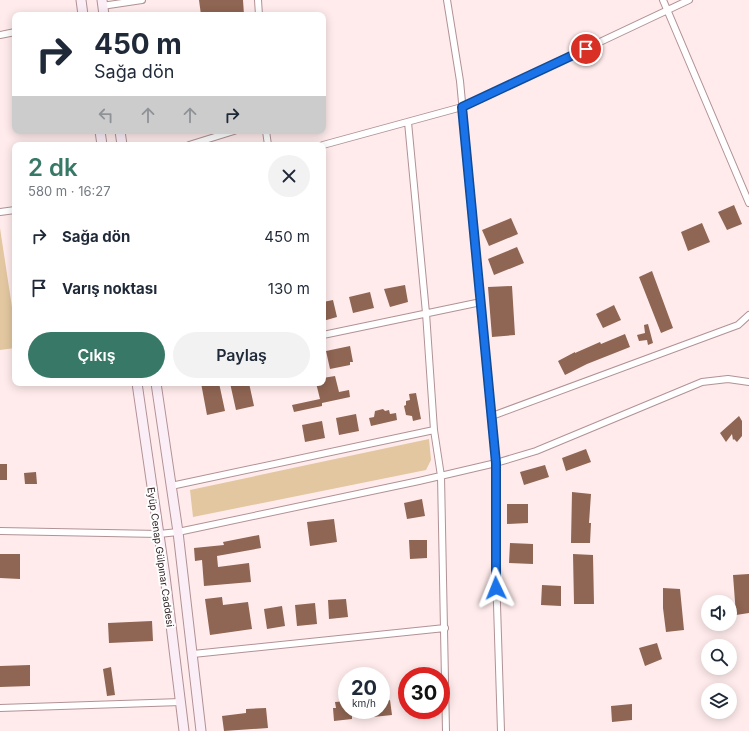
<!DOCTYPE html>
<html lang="tr">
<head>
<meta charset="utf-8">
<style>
  body { margin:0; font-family:Inter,sans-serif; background:#f2f2f3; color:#1f2937; height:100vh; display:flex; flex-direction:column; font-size:15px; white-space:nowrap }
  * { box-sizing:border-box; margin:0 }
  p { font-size:13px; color:#747a83 }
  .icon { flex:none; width:22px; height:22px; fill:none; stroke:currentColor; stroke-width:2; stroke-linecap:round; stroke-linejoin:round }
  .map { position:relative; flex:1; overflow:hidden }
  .side { position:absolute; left:12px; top:142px; width:314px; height:244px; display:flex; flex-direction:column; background:#fff; border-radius:8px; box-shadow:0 2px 10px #0003 }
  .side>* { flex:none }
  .guide { position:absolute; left:12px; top:12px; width:314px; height:122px; border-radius:8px; box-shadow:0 2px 10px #0003; background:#fff; color:#1f2937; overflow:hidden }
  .controls { position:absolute; left:701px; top:595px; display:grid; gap:8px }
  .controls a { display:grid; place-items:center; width:36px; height:36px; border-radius:50%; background:#fff; box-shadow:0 2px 10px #0003; font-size:20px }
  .speed { position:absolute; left:338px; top:667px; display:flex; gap:8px; font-size:20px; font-weight:700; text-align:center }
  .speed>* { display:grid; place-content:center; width:52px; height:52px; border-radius:50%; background:#fff; box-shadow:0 2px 10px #0003; line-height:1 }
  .speed small { font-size:10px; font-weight:400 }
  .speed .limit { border:6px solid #d22; background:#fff; color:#111 }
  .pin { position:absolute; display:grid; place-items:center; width:34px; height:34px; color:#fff; margin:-17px; border:2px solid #fff; border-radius:50%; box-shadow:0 1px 4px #0007 }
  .me { position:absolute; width:44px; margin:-22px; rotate:358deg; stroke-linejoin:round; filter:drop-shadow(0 0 3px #0008) }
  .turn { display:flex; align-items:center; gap:14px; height:84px; padding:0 16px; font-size:18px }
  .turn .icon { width:52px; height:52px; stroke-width:2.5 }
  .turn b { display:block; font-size:28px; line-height:34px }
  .lanes { display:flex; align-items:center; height:38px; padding:0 16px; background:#0003; justify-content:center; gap:20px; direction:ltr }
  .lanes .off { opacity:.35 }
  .round { display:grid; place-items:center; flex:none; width:42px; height:42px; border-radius:21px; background:#f2f2f3 }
  .summary { display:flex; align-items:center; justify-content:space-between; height:68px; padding:0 16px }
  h1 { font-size:24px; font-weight:600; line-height:30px; color:#387866 }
  .primary-button { display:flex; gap:8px; margin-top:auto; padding:8px 16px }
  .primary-button a { flex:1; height:46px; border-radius:24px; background:#387866; color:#fff; font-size:16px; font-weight:600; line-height:46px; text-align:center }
  .primary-button a+a { background:#f2f2f3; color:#1f2937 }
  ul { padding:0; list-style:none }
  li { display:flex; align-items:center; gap:12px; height:52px; padding:0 16px }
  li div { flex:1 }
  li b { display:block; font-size:15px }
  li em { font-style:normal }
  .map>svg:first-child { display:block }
  .green { fill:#e2c7a0 }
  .building { fill:#8f6553 }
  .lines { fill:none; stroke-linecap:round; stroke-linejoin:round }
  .minor-casing { stroke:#b19295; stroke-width:8 }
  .secondary-casing { stroke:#b19295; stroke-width:11 }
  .minor { stroke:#fff; stroke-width:6 }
  .secondary { stroke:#fceef7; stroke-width:9 }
  .route-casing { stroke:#114b97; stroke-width:10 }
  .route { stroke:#1a73e8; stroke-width:7 }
  .labels { text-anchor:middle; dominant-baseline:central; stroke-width:4; stroke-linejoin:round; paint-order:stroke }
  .street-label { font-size:10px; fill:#322627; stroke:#fefefe }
</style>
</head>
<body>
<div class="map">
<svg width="749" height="731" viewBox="0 0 749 731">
  <rect width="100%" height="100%" fill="#ffebec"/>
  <path class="green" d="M0,228L15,327V348L0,350Z
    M429,439L431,460L426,470L193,517L190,490Z"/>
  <path class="building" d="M199,0H243L244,15H201Z
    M734,205L742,224L727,230L718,212Z
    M511,218L518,234L489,246L482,230Z
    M702,223L710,242L688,251L681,232Z
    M517,247L524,263L494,275L488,259Z
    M652,271L673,328L661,333L639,277Z
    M405,285L408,302L390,307L384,289Z
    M512,286L515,335L492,337L488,287Z
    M370,292L374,308L353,313L349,297Z
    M333,300L337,317L323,321V302Z
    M614,305L621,320L603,328L596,314Z
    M648,324L653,343L648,345L647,340L639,341L637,335L645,333L644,325Z
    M625,334L630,347L587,364L565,375L558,361L575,352V353L600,342L601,344Z
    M350,346L353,362H350V365L330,369L326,351Z
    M335,376L339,392L349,390L350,397L322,403V406L294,412L292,405L320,399L316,383H323V378Z
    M201,383H219L225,411L207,415Z
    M230,383H249L254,406L236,410Z
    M416,393L421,419L413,421L412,416L406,415L404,406L406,405V401L410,400L409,394Z
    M383,409L385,411L389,410L390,414L396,413L397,420L371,426L369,418L374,417L375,411Z
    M356,414L359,431L339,435L336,418Z
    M739,416L742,421V436L737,442L734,439L733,440L732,434L726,442L720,433Z
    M322,421L325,438L305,442L302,425Z
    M586,449L591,462L566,471L562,458Z
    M0,464H7V480H0Z
    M545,465L549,477L524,485L520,472Z
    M36,472L37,484H25L24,473Z
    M572,492L591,494L589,523H591L590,543H571Z
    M422,499L425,516L407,519L404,503Z
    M507,504H528V523L507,524Z
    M334,519L337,542L310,546L307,522Z
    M259,535L261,548L217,556L218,567L249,563L251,582L204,586L202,560L195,561L194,548L224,545L223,542Z
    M409,540H427V558L410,559Z
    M510,543L533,544V564L509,563Z
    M0,554H20V579L0,578Z
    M573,554L593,555L594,604H574Z
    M749,574V613L736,615L733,575Z
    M542,585L561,586V606L541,605Z
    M663,588L680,589L684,630L666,632L663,608Z
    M222,597L223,605L248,602L252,629L210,635L205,599Z
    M346,599L348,617L329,619L328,600Z
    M315,603L317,624L297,626L295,605Z
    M282,606L285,626L267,629L264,609Z
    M152,621L153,641L109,643L108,623Z
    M657,643L662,659L645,666L639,648Z
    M30,665V686L0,687V666Z
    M111,667L115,695L107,696L103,669Z
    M381,698H387V701L390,700L392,715L373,717V710H381Z
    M347,701V710H352V719L334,721L333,708H336L335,702Z
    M632,704V720L612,722L611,706Z
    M266,708L268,728L224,731L222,716L246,713V709Z"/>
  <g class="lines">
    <g class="minor-casing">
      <path id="minor" d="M258,0L259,15
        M447,0L460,81L496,463V573L501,731
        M663,0L749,203
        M102,6L142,0
        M0,35L15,32
        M408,122L426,313L434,430L441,476L446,731
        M266,131L268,145
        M189,145L234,131
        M323,145L462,107L689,0
        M0,212L15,210
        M323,335L481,302
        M492,416L738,325L749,315
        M171,486L434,430
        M0,531L159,534L178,532L419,481L496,463L536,451L702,382L728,379L749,382
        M193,654L445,628
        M0,708L181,702"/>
    </g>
    <g class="secondary-casing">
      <path id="secondary" d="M81,0L83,15
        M102,0L104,15
        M100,131L102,145
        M120,131L122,145
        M137,383L165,576L184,731
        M156,383L178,532L201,731"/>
    </g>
    <use href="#minor" class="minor"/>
    <use href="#secondary" class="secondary"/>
  </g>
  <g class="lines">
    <g class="route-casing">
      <path id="route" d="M496,588V463L462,107L586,49"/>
    </g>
    <use href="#route" class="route"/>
  </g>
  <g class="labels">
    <g class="street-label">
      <text transform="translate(161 557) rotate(82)">Eyüp Cenap Gülpınar Caddesi</text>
    </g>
  </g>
</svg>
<div class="controls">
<a><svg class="icon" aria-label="sound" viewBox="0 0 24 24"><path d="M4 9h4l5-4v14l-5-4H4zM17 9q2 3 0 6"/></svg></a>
<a><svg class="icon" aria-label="search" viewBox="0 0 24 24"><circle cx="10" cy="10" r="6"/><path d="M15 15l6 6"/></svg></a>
<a><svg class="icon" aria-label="layers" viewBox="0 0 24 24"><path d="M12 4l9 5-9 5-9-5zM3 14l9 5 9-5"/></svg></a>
</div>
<div class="speed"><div>20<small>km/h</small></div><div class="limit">30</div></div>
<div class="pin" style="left:586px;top:49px;background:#d93025"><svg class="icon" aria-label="arrive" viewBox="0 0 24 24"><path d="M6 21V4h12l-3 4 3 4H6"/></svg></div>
<svg class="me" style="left:496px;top:588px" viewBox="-20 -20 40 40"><path d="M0-17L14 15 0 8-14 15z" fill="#1a73e8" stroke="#fff" stroke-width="4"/></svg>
<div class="guide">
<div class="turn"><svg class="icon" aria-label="right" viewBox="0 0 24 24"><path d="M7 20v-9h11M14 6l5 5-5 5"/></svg><div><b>450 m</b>Sağa dön</div></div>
<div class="lanes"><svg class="icon off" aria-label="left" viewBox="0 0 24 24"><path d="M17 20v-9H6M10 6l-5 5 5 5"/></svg><svg class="icon off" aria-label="ahead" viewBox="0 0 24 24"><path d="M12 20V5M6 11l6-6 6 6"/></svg><svg class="icon off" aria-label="ahead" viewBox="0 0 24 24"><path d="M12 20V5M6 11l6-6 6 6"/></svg><svg class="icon" aria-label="right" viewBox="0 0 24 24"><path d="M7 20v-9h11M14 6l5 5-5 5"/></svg></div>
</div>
<section class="side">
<div class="summary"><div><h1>2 dk</h1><p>580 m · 16:27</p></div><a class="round"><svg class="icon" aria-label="close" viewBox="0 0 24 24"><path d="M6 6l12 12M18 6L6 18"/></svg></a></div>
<ul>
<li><svg class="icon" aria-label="right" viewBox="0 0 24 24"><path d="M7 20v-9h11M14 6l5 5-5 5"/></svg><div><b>Sağa dön</b></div><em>450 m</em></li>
<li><svg class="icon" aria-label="arrive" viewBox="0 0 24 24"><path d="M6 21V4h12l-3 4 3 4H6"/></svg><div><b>Varış noktası</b></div><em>130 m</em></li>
</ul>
<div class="primary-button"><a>Çıkış</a><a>Paylaş</a></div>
</section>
</div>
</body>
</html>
